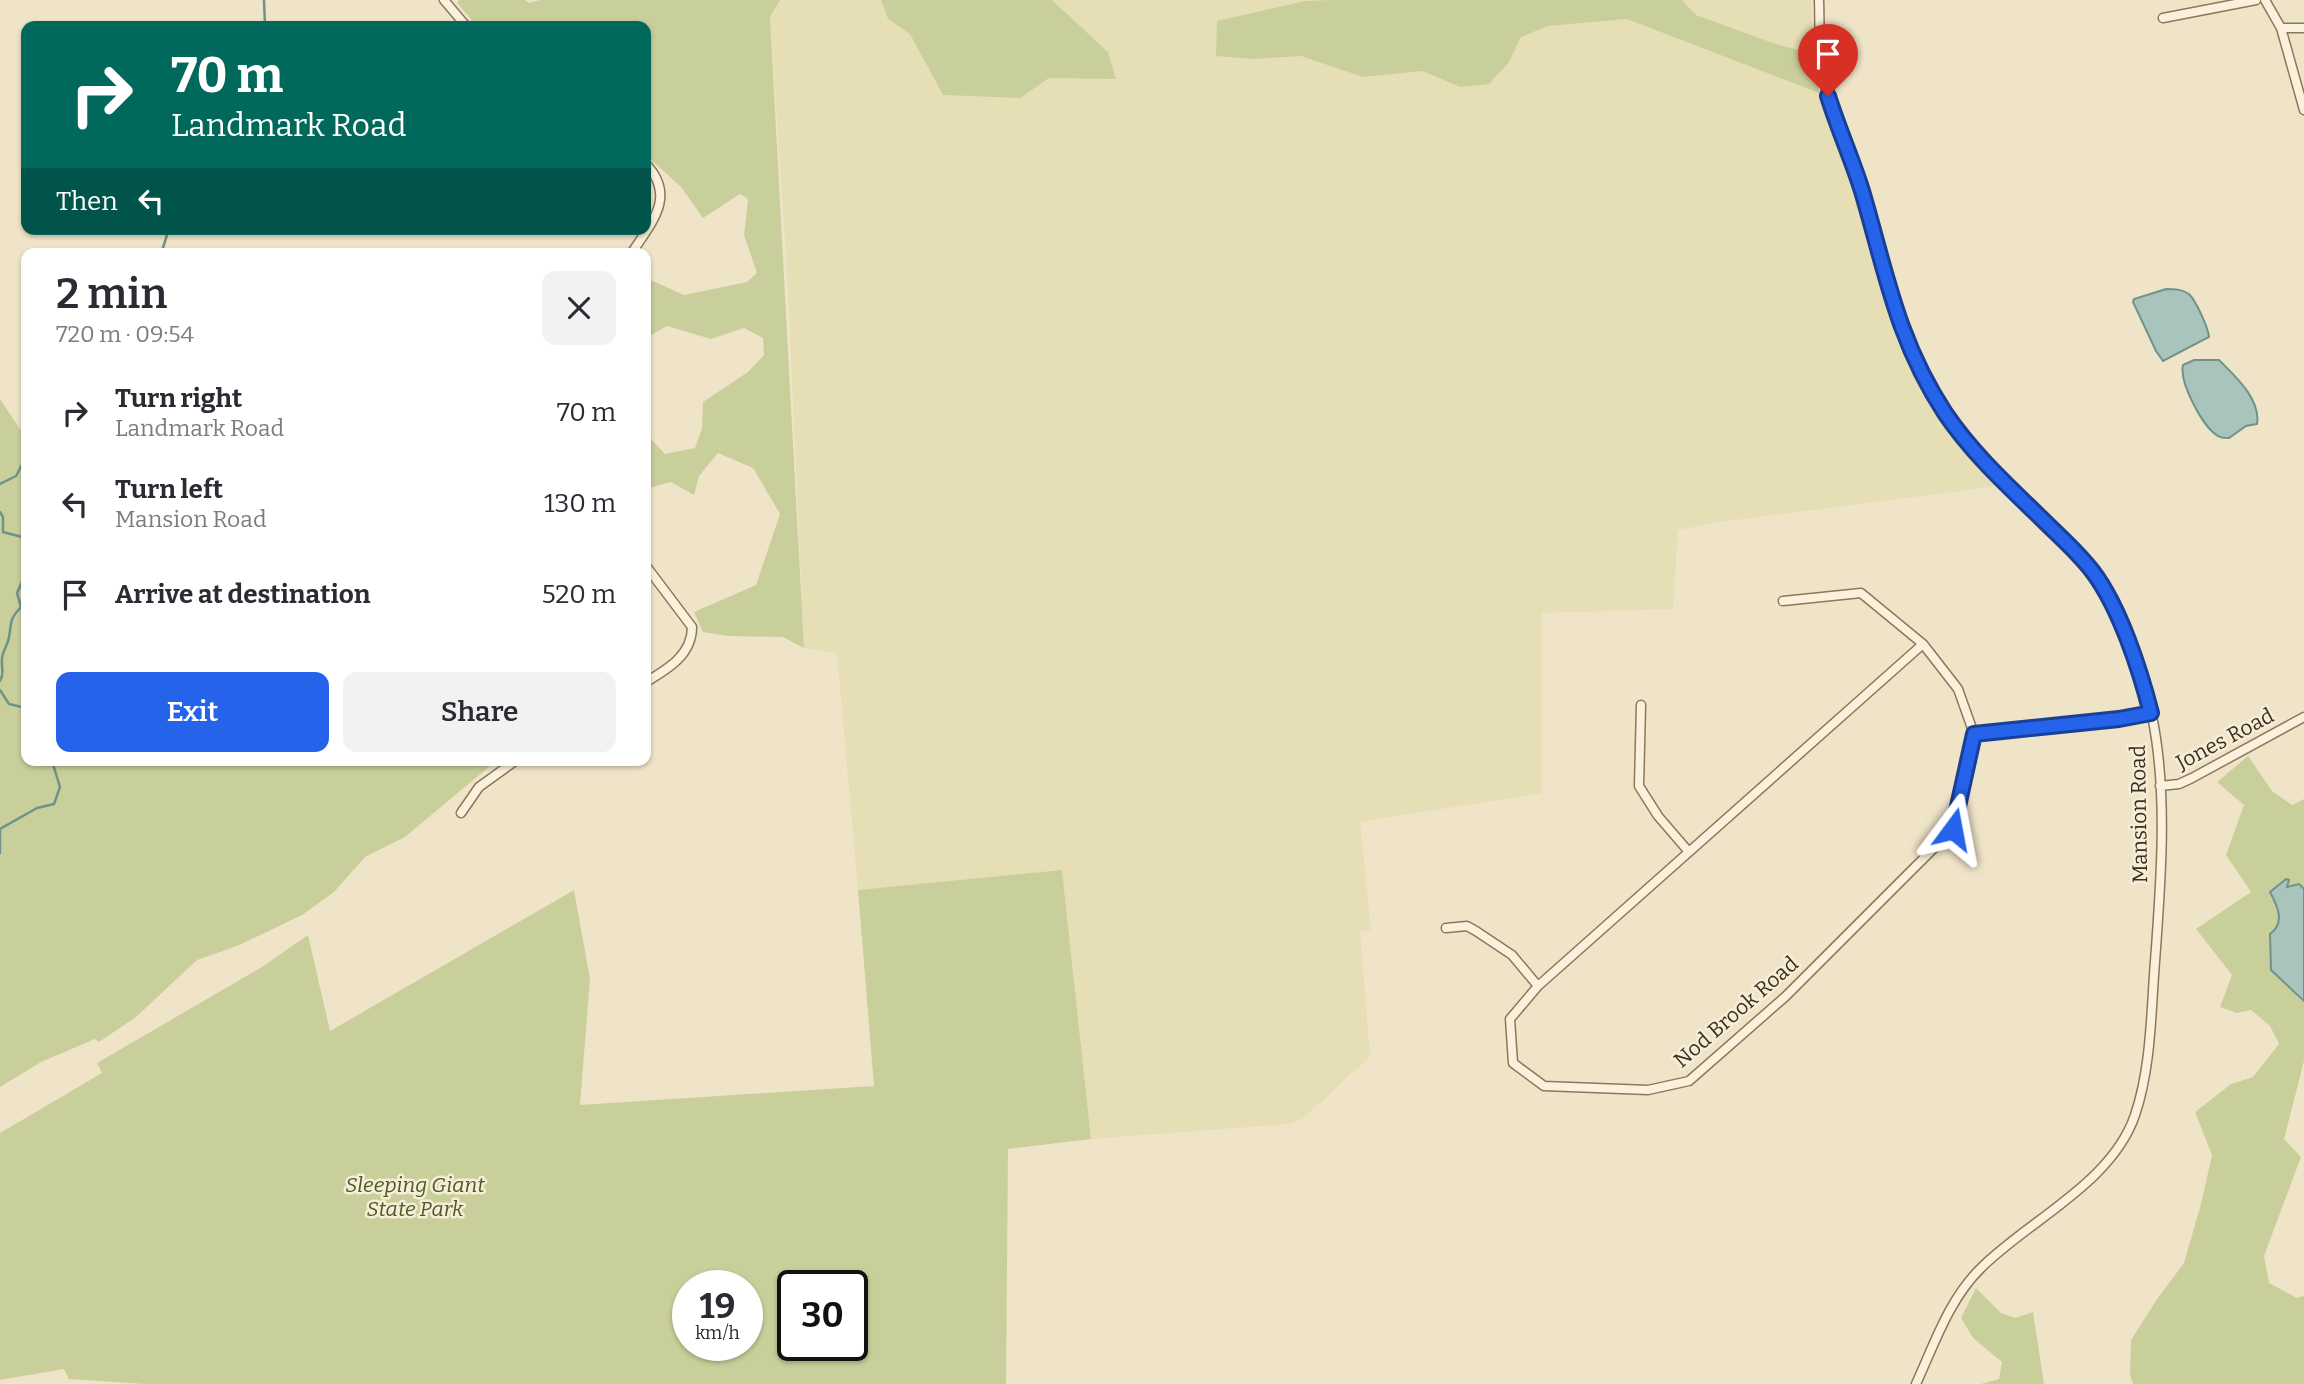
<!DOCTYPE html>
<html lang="en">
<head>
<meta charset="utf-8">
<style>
  body { margin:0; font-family:Bitter,serif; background:#f2f2f3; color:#2b2b33; height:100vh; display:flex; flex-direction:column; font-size:26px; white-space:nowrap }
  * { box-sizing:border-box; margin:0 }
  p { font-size:23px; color:#7c7c81 }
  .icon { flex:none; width:38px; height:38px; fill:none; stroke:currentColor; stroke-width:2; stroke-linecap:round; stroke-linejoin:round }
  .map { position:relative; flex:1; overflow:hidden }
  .panel { position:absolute; left:21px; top:248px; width:630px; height:518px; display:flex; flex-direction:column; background:#fff; border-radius:14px; box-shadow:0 2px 5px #0004 }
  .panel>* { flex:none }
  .top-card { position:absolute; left:21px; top:21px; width:630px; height:214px; border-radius:14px; box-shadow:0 2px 5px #0004; background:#00695c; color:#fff; overflow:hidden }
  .speed { position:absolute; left:672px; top:1270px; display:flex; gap:14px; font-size:35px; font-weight:700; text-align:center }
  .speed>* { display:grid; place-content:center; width:91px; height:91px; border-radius:50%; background:#fff; box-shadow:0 2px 5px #0004; line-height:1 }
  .speed small { font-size:18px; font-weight:400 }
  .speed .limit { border:4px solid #111; border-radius:10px; background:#fff; color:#111 }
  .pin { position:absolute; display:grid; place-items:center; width:60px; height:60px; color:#fff; margin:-72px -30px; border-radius:50% 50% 50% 0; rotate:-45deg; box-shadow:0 0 7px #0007 }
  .pin .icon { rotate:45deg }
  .me { position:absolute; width:77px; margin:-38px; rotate:13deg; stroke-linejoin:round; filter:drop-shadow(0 0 5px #0008) }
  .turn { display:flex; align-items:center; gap:24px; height:147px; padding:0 35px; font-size:32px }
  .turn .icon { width:91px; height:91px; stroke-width:2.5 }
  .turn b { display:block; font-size:49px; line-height:60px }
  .then { display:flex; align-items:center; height:66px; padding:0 35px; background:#0003; gap:14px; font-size:26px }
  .round { display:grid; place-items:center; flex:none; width:74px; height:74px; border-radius:14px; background:#f2f2f3 }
  .headline { display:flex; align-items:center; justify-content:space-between; height:119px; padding:0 35px }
  h1 { font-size:42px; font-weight:600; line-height:52px }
  .cta { display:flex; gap:14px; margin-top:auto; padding:14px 35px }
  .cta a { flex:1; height:80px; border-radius:14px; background:#2563eb; color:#fff; font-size:28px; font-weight:600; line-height:80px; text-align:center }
  .cta a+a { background:#f2f2f3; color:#2b2b33 }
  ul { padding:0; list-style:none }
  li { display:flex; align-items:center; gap:21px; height:91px; padding:0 35px }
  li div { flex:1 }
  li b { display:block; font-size:26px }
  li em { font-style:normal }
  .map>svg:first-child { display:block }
  .farmland { fill:#e6deb5 }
  .green { fill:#c9cf9b; fill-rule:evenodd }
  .water { fill:#a9c4bc; stroke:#6f938a; stroke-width:2 }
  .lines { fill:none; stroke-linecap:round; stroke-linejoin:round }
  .stream { stroke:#6f938a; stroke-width:2.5 }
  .minor-casing { stroke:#8d765c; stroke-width:11 }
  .minor { stroke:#faf1dc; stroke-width:8 }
  .route-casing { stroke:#184099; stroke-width:18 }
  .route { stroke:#2563eb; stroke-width:12 }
  .labels { text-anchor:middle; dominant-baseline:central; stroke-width:5; stroke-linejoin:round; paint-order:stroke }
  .street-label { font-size:21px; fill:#3d2e20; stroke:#f7eed8 }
  .park-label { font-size:21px; font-style:italic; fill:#4d5a26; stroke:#f7eed8 }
</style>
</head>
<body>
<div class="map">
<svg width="2304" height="1384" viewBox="0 0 2304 1384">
  <rect width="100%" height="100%" fill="#f0e4c8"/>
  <path class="farmland" d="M780,0H881L888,19L910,34L943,95L1020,98L1049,77L1116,79L1108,52L1052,0H1329L1305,1L1218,21L1253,59L1301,56L1363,77L1424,71L1460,87L1509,62L1521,37L1548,26L1627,19L1819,93L1853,183L1870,254L1894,332L1931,404L1962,447L1999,486L1720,522L1678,530L1673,609L1542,613V793L1360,822L1371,930L1360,932L1370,1056L1304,1118L1290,1124L1091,1139L1062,870L858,890L837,653L804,648L787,271L770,17Z
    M1682,0H1811L1813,54L1773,43L1696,15Z"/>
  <path class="green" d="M459,0H525L529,3L540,0H780L770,17L804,648L783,637L728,636L703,632L694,612L756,585L780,514L753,468L718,453L699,476L694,495L671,482L646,489V434L665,454L695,448L702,428L703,402L748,372L764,355L763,338L744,328L711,339L667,326L646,338V278L684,295L747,282L757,273L744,235L748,199L740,194L703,218L681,187L646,155V26H477L457,3Z
    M881,0H1052L1108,52L1116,79L1049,78L1020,98L943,95L910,34L888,19Z
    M1329,0H1682L1696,15L1773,43L1813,54L1819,93L1627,19L1548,26L1521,37L1509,62L1489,84L1460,87L1423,71L1363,77L1301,56L1253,59L1216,56L1217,21L1305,1Z
    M0,399L26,438V761H496L405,837L365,857L334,892L302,915L237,946L197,960L136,1017L99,1042L95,1039L41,1062L0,1087Z
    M2248,756L2272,791L2292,805L2304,799V1061L2284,1139L2301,1157L2264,1256L2269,1283L2297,1298L2304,1296V1384H2133L2130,1374L2131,1340L2157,1299L2184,1263L2201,1204L2212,1155L2195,1112L2231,1084L2253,1077L2279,1044L2270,1026L2251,1010L2237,1013L2220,1007L2232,975L2196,929L2251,892L2226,855L2244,805L2217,782Z
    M1062,870L1091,1139L1008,1149L1006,1384H144L69,1379L64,1369L0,1380V1133L102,1073L97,1063L262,967L308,935L330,1031L574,890L590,979L580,1105L874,1086L858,890ZM747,1286V1346H688V1286ZM852,1286V1346H793V1286Z
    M1976,1288L2001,1313L2015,1318L2033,1312L2044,1384H1981L1999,1379L2002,1362L1973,1338L1961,1318Z"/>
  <path class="water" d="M2166,289C2174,289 2182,289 2189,294C2196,301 2208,327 2209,337L2163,361L2156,351L2133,302L2134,299Z
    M2194,360H2219C2235,376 2261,399 2257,424L2246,426L2229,438C2225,438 2221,438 2218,436C2203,428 2179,382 2183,365Z
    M2286,879L2289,880L2287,887L2299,884L2304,889V1001L2271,970L2270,934C2286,923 2277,905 2270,892Z"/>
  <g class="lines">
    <path class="stream" d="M264,0L265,26
      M161,254L167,235L165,229
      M0,484L16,476L26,457
      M0,512L3,517V532L26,538
      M0,681C5,672 1,669 2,659C2,652 8,645 9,637C12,621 9,620 21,607L17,593L26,573
      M0,690L9,704L26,708
      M0,829L37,808L54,804L60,787L52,761
      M0,830V853"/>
    <g class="minor-casing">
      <path id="minor" d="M444,0L466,26
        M1819,0C1820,28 1818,58 1825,86C1834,124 1853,160 1863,198C1889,287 1903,359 1962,435C1986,467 2015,493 2043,520C2064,540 2086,559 2101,584C2113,604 2122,627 2130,649C2138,671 2147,693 2152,716C2169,797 2160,892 2154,975C2151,1020 2150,1071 2135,1115C2112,1183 2029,1220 1981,1268C1949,1299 1934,1345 1916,1384
        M2265,0L2281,28L2304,110
        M2163,18L2256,0
        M2281,28H2304
        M631,254C651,223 677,197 646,164
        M646,566L692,627C692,655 668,669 646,682
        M1783,601L1861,593L1923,644L1958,689L1974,734L1953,829L1786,996L1689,1081L1648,1090L1544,1086L1513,1063L1510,1019L1538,986L1923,644
        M1641,705L1639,786L1658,816L1689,852
        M1974,734L2119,719L2151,713
        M2160,786L2179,784L2192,778L2304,717
        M461,813L479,787L515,761
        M1446,928L1467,926L1476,931L1512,955L1538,986"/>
    </g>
    <use href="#minor" class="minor"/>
  </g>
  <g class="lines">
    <g class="route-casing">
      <path id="route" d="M1828,96C1838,128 1852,159 1862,191C1886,272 1897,340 1945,413C1972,453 2007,485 2041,518C2059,536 2078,552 2093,572C2120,608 2140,670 2151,713L2119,719L1974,734L1953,829"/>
    </g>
    <use href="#route" class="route"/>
  </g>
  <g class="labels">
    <g class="street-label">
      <text transform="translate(2225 739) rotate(-28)">Jones Road</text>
      <text transform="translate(2139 814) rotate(-91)">Mansion Road</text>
      <text transform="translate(1736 1012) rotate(-41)">Nod Brook Road</text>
    </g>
    <g class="park-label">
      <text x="415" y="1185">Sleeping Giant<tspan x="415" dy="24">State Park</tspan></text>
    </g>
  </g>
</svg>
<div class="speed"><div>19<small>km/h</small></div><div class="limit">30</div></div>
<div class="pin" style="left:1828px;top:96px;background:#d93025"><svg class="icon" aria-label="arrive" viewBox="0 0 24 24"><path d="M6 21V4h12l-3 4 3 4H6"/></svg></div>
<svg class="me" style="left:1953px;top:829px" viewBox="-20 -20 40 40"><path d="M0-17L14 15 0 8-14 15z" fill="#2563eb" stroke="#fff" stroke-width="4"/></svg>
<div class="top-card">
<div class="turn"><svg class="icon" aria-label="right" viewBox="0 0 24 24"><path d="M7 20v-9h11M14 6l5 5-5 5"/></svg><div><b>70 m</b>Landmark Road</div></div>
<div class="then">Then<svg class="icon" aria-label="left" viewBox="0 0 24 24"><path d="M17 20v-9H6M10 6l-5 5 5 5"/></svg></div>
</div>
<section class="panel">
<div class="headline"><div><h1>2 min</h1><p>720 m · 09:54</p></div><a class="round"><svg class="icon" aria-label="close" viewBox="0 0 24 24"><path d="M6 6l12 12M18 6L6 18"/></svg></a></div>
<ul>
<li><svg class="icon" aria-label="right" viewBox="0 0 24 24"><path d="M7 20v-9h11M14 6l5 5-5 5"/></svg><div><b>Turn right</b><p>Landmark Road</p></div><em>70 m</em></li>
<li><svg class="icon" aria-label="left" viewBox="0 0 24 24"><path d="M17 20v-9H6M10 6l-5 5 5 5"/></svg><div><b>Turn left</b><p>Mansion Road</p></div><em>130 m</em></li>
<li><svg class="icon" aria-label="arrive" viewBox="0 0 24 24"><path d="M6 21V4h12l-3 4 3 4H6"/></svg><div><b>Arrive at destination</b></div><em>520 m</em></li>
</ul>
<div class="cta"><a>Exit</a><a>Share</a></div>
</section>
</div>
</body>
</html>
